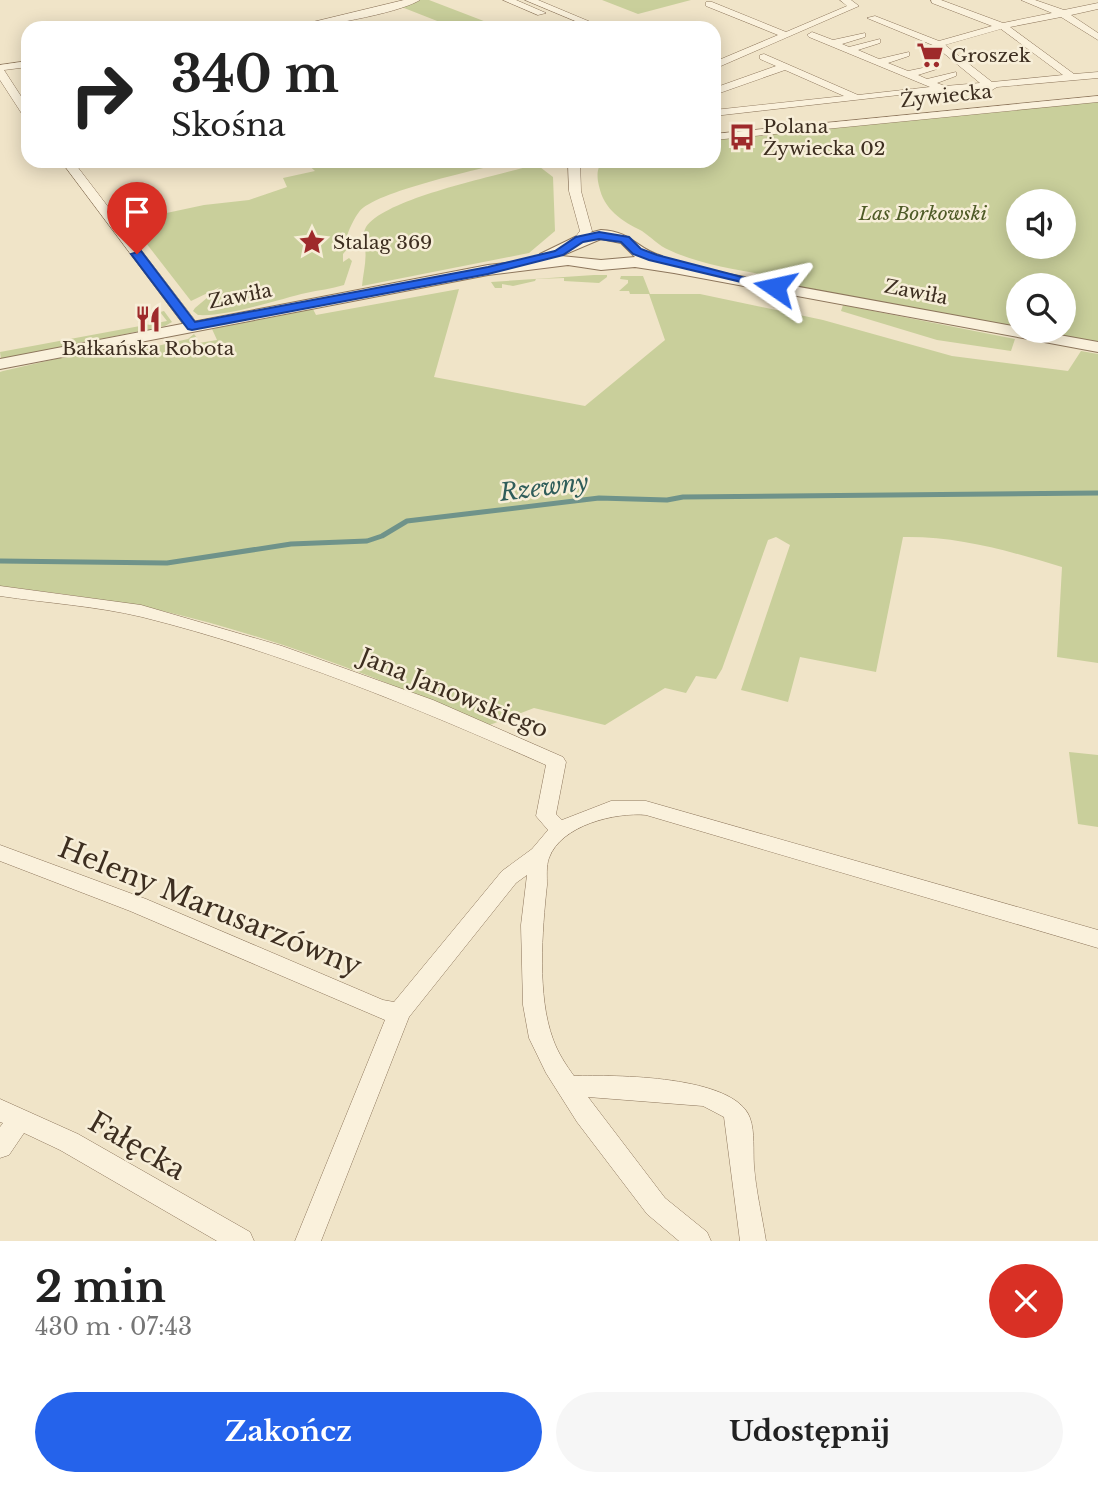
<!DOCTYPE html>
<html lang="pl">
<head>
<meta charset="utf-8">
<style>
  body { margin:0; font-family:"Libre Baskerville",serif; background:#f6f6f6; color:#222; height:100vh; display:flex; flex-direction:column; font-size:26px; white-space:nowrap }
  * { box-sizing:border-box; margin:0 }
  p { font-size:23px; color:#767676 }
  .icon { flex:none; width:38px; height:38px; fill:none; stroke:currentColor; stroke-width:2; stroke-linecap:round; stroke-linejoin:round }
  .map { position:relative; height:1241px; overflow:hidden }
  .details { display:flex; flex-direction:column; background:#fff; flex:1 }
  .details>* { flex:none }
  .top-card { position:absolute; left:21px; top:21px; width:700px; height:147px; border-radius:21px; box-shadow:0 4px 18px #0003; background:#fff; color:#222; overflow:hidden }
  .tools { position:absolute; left:1006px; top:189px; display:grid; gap:14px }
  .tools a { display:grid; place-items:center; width:70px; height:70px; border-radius:50%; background:#fff; box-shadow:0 4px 18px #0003; font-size:35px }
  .pin { position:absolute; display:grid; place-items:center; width:60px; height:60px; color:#fff; margin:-72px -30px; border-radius:50% 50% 50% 0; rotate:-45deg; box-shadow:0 0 7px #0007 }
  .pin .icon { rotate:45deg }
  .me { position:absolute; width:77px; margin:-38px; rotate:281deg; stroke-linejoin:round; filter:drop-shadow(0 0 5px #0008) }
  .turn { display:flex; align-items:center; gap:24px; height:147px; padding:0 35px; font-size:32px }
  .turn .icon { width:91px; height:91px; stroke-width:2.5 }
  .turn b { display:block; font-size:49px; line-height:60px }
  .round { display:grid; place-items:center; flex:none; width:74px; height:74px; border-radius:37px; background:#f6f6f6 }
  .overview { display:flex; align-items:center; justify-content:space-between; height:119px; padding:0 35px }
  h1 { font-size:42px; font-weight:700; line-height:52px }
  .action { display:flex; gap:14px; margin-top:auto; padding:14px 35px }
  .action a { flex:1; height:80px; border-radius:42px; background:#2563eb; color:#fff; font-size:28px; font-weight:700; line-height:80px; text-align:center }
  .action a+a { background:#f6f6f6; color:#222 }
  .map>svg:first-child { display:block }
  .green { fill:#c9cf9b; fill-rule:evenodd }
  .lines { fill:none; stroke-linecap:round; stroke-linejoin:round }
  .stream { stroke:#6f938a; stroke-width:5 }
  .minor-casing { stroke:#8d765c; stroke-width:1 }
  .tertiary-casing { stroke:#8d765c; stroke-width:2 }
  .minor { fill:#faf1dc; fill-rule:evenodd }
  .tertiary { fill:#faf1dc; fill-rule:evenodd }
  .route { fill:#2563eb; stroke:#184099; stroke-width:2 }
  .labels { text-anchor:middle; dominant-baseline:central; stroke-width:5; stroke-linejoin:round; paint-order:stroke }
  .far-poi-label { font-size:19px; fill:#3d2e20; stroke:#f7eed8; text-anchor:start }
  .far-street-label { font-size:19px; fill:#3d2e20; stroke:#f7eed8 }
  .far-park-label { font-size:19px; font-style:italic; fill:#4d5a26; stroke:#f7eed8 }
  .street-label { font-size:23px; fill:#3d2e20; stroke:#f7eed8 }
  .water-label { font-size:24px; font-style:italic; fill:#2f5d5a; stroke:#f7eed8 }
  .near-street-label { font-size:28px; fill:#3d2e20; stroke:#f7eed8 }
</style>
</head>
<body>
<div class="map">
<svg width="1098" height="1241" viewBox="0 0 1098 1241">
  <rect width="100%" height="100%" fill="#f0e4c8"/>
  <path class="green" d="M418,0H429L502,28H455L399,6Z
    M602,0H691L638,14Z
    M1098,101V343L1032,331H1064V285H1018V328L776,284L779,278C743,270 703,266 669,250C659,246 651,237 642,231C622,221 604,210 599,186C597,178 596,168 603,161H714V139ZM1018,201H1064V247H1018Z
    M304,161H511C482,169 375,191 359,212C355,217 348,230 346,240L340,242L348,248L343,254V262L349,258L352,261L344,285C331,289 319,290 306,293C283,298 228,317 198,315L193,311L195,308L220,287L191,301L129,221L204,205L249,200L287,187L283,178L315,171Z
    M536,164L553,177L555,231L529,253L362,286C363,274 367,260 365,248C364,241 362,234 366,227C387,197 499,176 536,164Z
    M594,275H607V277L599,283L564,281V278L536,279L535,281L513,286L502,284V288H495L491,282Z
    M621,276H643L650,294H700L823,320L952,356L1068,371L1081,351L1098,354V663L1057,657L1062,567C1009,551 959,536 903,537L876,672L800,657L788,702L741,690L790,545L776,537L768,540L722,669L716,679L696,676L686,693L665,688L605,725L534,708L487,726C384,679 274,637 163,611C109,599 54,593 0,586V372L3,371L86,352L155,343L157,346L188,339L194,334L197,338L191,339L193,344L217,340L212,329L313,309L316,315L459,289L434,377L585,406L665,340L649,294H630L629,291H619L628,283V280L620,279Z
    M843,305L1015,339L1011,351L937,340L841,311Z
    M164,311L172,322L165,326L1,359L0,352L167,321L160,312Z
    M1069,752L1098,755V827L1078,824Z"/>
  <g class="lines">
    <path class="stream" d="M0,561L167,563L291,544L367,541L382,536L407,521L599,498L667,500L683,497L1098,493"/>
    <g class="minor-casing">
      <path id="minor" d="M404,0H420C397,14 316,28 288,28Z
        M503,0H516L546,13L538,15Z
        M525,0H538L605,28H592Z
        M840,0H851L859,6L714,69V62L778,35L706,6V2H712L786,32L847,6Z
        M931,0H941L1003,23L1052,13L1021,0H1035L1064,10L1098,3V9L1071,15L1098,33V40L1061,17L1010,27L1074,74L1098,72V78L997,87L992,90L899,95L714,116V110L844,96L785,70L714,95V88L776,66L760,59V55L764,54L858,95L930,87L809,37L807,35L812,32L833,40L865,33V37L842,44L849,47L880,39V43L858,50L879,59L909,52V56L888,63L908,71L937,65V69L918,75L927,79L956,72V76L937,83L945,86L980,83L935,46L867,18L875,16L939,41L992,26L932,3ZM1001,29L1063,75L992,82L945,45Z
        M28,61V67L4,70L28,107V118L24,117L0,80V65Z
        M1098,96V102L714,140V134Z
        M61,161H73L197,323V329H187Z
        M568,161H580L581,191L592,231L584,242L580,243L574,239L580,231L569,191Z
        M0,586L141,605L282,646L433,700L563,757L566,762L556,814L562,820L611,801H646L1098,930V948L646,815C616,812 561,825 549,858C546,866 547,877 547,885C542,931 537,996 553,1039C558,1053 566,1065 574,1076C614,1075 735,1075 750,1118C755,1132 753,1151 754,1166C756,1191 762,1216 766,1241H740L724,1117L703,1106L588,1097L665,1198L707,1232L711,1241H679L647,1214L577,1122L546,1073L529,1038L523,1005L521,925L527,875L516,883L409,1017L321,1241H295L385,1020L130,911L0,861V845L146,899L383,1000L394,1002L502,871L532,849L548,830L536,816L546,765C415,707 282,652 142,617C96,606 47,603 0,596Z
        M0,1099L78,1134L250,1232L254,1241H217L60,1150L24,1133L9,1155L0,1158V1127L3,1123L0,1122Z"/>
    </g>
    <g class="tertiary-casing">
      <path id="tertiary" d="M601,230C634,232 634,248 662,256L663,262L1018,327V331H1037L1098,342V352L674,273L635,267L601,270L568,265L488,275L0,369V359L488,265L539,259L540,254L577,236ZM601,239L621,243L635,257L601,260L561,256Z"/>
    </g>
    <use href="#minor" class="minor"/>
    <use href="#tertiary" class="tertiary"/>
  </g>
  <path class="route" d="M599,232L629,237L641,249L657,255L780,287L775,290L649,260L633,254L621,242L599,239L583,242L563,255L488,274L192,330L188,329L131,254L141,251L195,322L488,267L555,251L576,237Z"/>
  <defs>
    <g id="supermarket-bare" transform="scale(2.1)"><path d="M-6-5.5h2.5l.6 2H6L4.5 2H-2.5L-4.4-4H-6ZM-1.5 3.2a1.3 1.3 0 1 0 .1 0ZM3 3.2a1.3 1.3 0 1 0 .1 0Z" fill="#9e2a2b" stroke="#f7eed8" stroke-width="2.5" paint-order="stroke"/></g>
    <g id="bus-bare" transform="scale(2.1)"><path d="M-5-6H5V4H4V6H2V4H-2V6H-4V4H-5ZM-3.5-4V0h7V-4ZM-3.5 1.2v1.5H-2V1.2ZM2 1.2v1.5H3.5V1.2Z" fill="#9e2a2b" stroke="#f7eed8" stroke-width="2.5" paint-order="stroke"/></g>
    <g id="sight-bare" transform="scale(2.1)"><path d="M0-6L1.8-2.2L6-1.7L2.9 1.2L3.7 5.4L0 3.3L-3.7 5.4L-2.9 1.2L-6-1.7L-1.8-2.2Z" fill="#9e2a2b" stroke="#f7eed8" stroke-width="2.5" paint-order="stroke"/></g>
    <g id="restaurant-bare" transform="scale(2.1)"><path d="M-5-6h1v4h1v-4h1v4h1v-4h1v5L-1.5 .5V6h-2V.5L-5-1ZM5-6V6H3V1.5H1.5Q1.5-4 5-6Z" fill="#9e2a2b" stroke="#f7eed8" stroke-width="2.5" paint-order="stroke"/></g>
  </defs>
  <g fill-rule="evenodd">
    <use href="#supermarket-bare" x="930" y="55"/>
    <use href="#bus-bare" x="742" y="137"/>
    <use href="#sight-bare" x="312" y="242"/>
    <use href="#restaurant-bare" x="148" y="319"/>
  </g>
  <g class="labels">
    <g class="far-poi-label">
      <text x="951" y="55">Groszek</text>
      <text x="763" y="126">Polana<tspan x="763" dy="22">Żywiecka 02</tspan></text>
      <text x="333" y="242">Stalag 369</text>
      <text x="148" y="348" text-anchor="middle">Bałkańska Robota</text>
    </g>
    <g class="far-street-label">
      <text transform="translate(946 96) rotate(-6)">Żywiecka</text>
      <text transform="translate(916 292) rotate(11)">Zawiła</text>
      <text transform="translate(240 296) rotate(-11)">Zawiła</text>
    </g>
    <g class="far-park-label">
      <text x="923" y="213">Las Borkowski</text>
    </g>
    <g class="street-label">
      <text transform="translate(454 693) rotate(22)">Jana Janowskiego</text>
    </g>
    <g class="water-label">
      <text transform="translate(544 487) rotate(-7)">Rzewny</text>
    </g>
    <g class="near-street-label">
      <text transform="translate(210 907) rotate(22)">Heleny Marusarzówny</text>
      <text transform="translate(137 1146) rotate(30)">Fałęcka</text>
    </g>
  </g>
</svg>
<div class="tools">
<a><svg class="icon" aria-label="sound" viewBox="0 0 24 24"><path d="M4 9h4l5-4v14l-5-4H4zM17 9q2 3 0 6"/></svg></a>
<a><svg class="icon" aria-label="search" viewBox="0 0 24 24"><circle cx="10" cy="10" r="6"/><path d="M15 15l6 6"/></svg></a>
</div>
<div class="pin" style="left:137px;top:254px;background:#d93025"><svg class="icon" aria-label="arrive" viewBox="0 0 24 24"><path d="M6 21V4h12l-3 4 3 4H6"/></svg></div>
<svg class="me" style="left:775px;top:287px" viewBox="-20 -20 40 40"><path d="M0-17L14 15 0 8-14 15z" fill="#2563eb" stroke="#fff" stroke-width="4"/></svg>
<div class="top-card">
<div class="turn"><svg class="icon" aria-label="right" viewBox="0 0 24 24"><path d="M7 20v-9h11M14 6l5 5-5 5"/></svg><div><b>340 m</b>Skośna</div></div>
</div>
</div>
<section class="details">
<div class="overview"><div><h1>2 min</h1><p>430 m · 07:43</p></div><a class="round" style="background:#d93025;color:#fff"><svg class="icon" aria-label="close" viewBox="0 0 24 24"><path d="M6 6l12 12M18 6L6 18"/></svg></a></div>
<div class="action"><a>Zakończ</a><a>Udostępnij</a></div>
</section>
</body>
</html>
